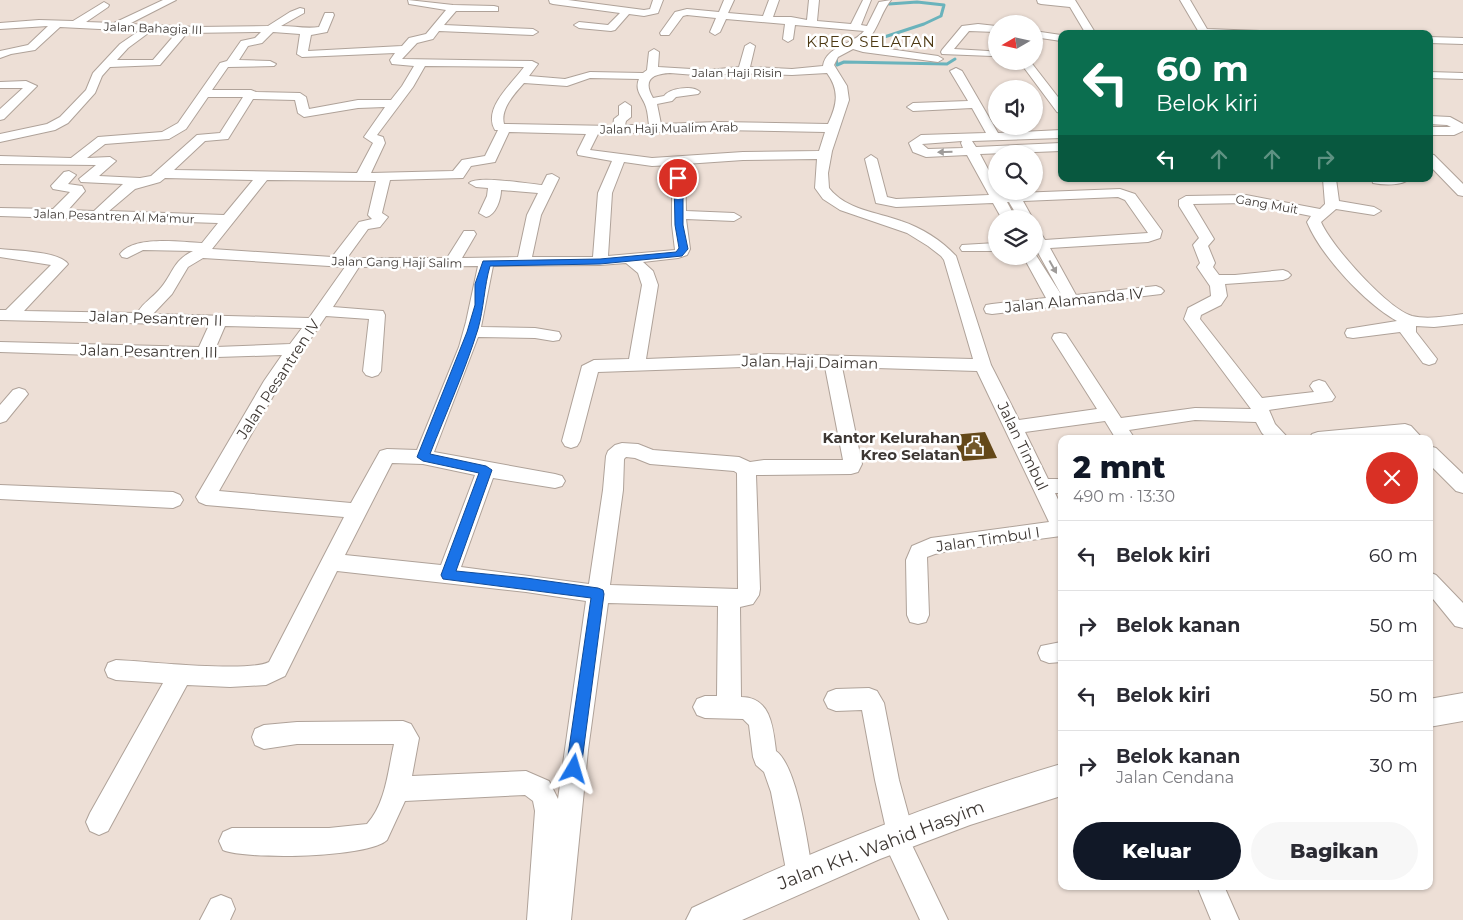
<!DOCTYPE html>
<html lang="id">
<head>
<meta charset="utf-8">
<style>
  body { margin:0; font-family:Montserrat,sans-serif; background:#f7f7f7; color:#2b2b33; height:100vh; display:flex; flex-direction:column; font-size:19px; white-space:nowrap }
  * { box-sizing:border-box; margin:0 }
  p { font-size:16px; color:#7c7c81 }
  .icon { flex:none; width:28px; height:28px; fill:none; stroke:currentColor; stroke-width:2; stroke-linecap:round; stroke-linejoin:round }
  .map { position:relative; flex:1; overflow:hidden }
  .drawer { position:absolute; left:1058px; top:435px; width:375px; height:455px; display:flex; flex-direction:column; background:#fff; border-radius:10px; box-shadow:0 1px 4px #0004 }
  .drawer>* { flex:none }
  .banner { position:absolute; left:1058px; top:30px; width:375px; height:152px; border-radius:10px; box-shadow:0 1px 4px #0004; background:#0b6e4f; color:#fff; overflow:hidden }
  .needle { width:32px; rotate:261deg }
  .controls { position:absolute; left:988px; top:15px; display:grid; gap:10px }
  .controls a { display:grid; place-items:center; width:55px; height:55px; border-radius:50%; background:#fff; box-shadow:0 1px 4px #0004; font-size:25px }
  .pin { position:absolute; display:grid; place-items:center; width:42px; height:42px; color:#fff; margin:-21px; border:2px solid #fff; border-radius:50%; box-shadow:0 1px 5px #0007 }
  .me { position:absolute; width:55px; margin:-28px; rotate:7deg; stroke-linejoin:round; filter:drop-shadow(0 0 4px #0008) }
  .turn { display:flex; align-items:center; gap:18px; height:105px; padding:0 15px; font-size:22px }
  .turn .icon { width:65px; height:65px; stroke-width:2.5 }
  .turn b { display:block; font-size:35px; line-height:42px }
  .lanes { display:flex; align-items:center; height:48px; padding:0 15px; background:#0003; justify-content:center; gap:25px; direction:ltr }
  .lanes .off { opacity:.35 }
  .round { display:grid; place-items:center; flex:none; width:52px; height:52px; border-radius:26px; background:#f7f7f7 }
  .summary { display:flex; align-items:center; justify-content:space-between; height:85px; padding:0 15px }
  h1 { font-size:30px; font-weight:800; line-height:38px; color:#111827 }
  .cta { display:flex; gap:10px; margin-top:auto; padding:10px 15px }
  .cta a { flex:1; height:58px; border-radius:30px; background:#111827; color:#fff; font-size:20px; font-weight:800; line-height:58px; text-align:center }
  .cta a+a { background:#f7f7f7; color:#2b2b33 }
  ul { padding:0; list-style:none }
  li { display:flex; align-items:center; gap:15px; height:70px; padding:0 15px; border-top:1px solid #e1e1e2 }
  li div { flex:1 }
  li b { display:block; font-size:19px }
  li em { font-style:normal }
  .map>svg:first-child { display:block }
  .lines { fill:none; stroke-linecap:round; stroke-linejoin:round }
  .stream { stroke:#6ab3bc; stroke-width:3 }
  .building { fill:#644818 }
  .minor-casing { stroke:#afa299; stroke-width:2 }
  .tertiary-casing { stroke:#afa299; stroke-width:2 }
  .minor { fill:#fff; fill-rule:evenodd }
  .tertiary { fill:#fff; fill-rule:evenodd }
  .oneway { fill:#9e9b99 }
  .route { fill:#1a73e8; stroke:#114b97 }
  .labels { text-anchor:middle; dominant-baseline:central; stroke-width:5; stroke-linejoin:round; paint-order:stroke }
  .far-street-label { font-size:12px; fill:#3d3733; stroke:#fff }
  .far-quarter-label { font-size:15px; letter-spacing:1px; fill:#4d3913; stroke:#fff }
  .street-label { font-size:15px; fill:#3d3733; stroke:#fff }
  .poi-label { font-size:15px; font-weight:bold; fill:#3d3733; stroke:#fff; text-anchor:end }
  .near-street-label { font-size:18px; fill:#3d3733; stroke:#fff }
</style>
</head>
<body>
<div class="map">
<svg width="1463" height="920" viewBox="0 0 1463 920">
  <rect width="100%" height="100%" fill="#eddfd6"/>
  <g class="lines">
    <path class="stream" d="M863,44L924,24L941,16L944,5L917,2L889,4
      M836,58L837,65L844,62L947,64L955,59"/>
  </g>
  <path class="building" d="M985,432L997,458L963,461L952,435Z"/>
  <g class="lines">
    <g class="minor-casing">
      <path id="minor" d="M163,0H176L129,24L197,27L268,26L290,12L300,8L304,9V13L281,26C294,26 306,29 319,27L325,13H333L334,15L327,32L311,35L308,51L402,46L409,38L426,34L446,10L409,4L408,0L453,5L494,6L498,7V11H456L444,25L533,29L538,32L533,35L439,31L433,39L417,43L402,59L532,61L538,64L529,76L565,79L590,72L643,73L647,70L649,52L654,49L659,52L658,67L708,70L739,67L745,46L750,43L755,46L750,67L792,69L823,66C826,46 853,45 864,31L795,25L793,39L788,42L783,39L785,24L726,19L720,32L715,35L710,32L716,18L687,15L683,16L669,35H661L660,33L675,12L687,9L719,12L724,0H734L728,13L763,16L769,0H779L773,17H791L807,20L809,0H819L817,21L851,24L863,0H871L861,25L867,26L879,2L891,0C879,15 878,34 861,45L938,56L943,59L938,62L863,52L853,49L838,57L834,65L847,86L849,100L832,151L828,173L829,188C846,210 877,212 901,221C922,228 941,240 956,256L991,365L1019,420L1097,409L1052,338L1054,334L1060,333L1066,334L1121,418L1195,408L1251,409L1184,319L1188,308L1211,296L1210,286L1197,267L1200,263L1193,245L1199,238L1179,206V200L1186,196L1246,195L1320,209L1325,204L1323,179H1336L1339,201L1374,207L1381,211L1374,215L1336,209L1321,222C1331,246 1388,309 1412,316C1428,320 1447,316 1463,314V324L1434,327L1416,326V332L1437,359L1435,363L1429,365L1423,363L1400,332L1353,338L1347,337L1345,333L1347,329L1397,321C1365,303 1321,256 1307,222L1311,216L1246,203L1193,204L1214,239L1208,246L1215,263L1213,267L1219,275H1235L1283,270L1288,272L1291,275L1288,278L1283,280L1225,284L1227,296L1221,305L1201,315L1200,319L1262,398L1314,392L1310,386L1313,382L1319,380L1325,382L1335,397L1332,401L1269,410L1275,424L1289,439H1268L1262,433L1256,422L1195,420L1129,430L1135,439H1116L1105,421L1025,432L1048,479H1061V493H1055L1061,506V536L948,551L935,554L927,557L929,615L926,622L918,624L910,622L907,615L906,560L912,546L931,538L1049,522L977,371L842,367L862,464L858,472L851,474L756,475L760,589L759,595L753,604L740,607L741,697C771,697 773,727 776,751C798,767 808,847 813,875L809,884L800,888L791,884L787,875L771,792L764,772L756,765L753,757L749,725L743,719L705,718L697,715L693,707L697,699L705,696H717L718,606L608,603L588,750L571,920H527L535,811L533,801L525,795L405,801L387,840C369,858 246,860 223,850L219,841L223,832L232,828H329L367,824C386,803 388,770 394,744H297L264,749L255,745L252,737L255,729L264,725L297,722L403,721L411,724L419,738L412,776L526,771L549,781L558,799L586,601L526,592L337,571L285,676L266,685L230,687L187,685L108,831L99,835L90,831L86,822L90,813L163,683L116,680L108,677L105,670L108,663L116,660C145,661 248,673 269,662L344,517L206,505L199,502L196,497L264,381L282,355L186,358L0,352V342L199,347L209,325L0,320V310H6L51,265L0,257V249C16,251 59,251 68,264L24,311L137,313C145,301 151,299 159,290C173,275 172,261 193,251L143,250L127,258L122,257L120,254C134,235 180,242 202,243L218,223L0,216V208L53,209L70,192L53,189L51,186L64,172L69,171L76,175L68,184L82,186L85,191L68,210L94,211L123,184L81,182L79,179L96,165L0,164V156L71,158L98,137L162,132L178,123L220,63L227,61L241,41L255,38L261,32L187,33L160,65L110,67L102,76L95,93L68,123L55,130L0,142V134L47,124L60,117L86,90L93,73L120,44L139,31L60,27L35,50L11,54L0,58V51L28,45L48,26L0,29V23L39,20L73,21L104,2L109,5L108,7L86,22L114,23ZM151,31L177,32L153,60H117L128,48ZM273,32L300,34L297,54L302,57L395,53L390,60L392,64L414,66L402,86L391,100H358L309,109L306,97L300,93L256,92L251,90H212L228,67L274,66L276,64L270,61L239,60L248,46L262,43ZM425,66L524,67C513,83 482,108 495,130H498L485,156L462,160L453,171L371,173L385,143L383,137L377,135L413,87ZM670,73L708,76L733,73L792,75L827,73C840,91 837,105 828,124L718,122L661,124L657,104L672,101L676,97L698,94L700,92C693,85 670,88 664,96L653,98C642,79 653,74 670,73ZM590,78L639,79C634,91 643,97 646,107C648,113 648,119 649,125H625L626,121L631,117V106L625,102L619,106V115L614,119L613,126L504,124C500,109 515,93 524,83L567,86ZM208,97H243L220,133L197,135L151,176L140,178L99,176L116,161L110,157L87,158L105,144L169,139L186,129ZM253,99L295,100L298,113L304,117L358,108L385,107L364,137L373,143L357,173L174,170L205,141L228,139ZM718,130L825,132L819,151L743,152L652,158L590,150L598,134ZM509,132L586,134L577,152L578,155L612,161L598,193L593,257H532L541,215L559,178L552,174L547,175L542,185C528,184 477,175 469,183L476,187L488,188L487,196L479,213L486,217C496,215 501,199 501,190L538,193L527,215L518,257L462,258L476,234L474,231H464L447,258H347L368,229L380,227L388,217L382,213L390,180L463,178L471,166L495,162ZM817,159L815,188L823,199L840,210L907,233L928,246L941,256L944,260L973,359L768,354L646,359L658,285L653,271L643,262L678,258L687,255L690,249L686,219L734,221L741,217L734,213L686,211L685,164L743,160ZM624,162L652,166L672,165V225L675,250L608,256L612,193ZM165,178L253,180L224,215L109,211L135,189L160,182ZM267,180L376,181L368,215L372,219L359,222L332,257L212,249ZM203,258L345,267L309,318L153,314L172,294L188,267ZM626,263L638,273L642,285L629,359L594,360L582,366L562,441L565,446L571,448L577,446L580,441L598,372L768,366L825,367L843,460H764L750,462L739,457L653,450L638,444L622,443L615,445L608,451L606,456L603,490L589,584L461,567L493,478L555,488L562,486L565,481L562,476L555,474L434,452L478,337L535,338L553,341L559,340L561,336L559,332L535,328L481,327L493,266L600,265ZM478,266L466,322L459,347L417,450L387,449L380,451L351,503L219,491L280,384L326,316L369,319L363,371L366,375L372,377L378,375L381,371L385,315L383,311L333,307L359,267ZM225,326L302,328L290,344L216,347ZM626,457L635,458L650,464L734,471L737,473L738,589L610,585L623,490L624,459ZM392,463L423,464L475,475L441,565L345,555Z
        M549,0H568L644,10L650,9L653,0H663L658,13L644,16L629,14L615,30L611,31L579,28L574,25L579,22L608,25L620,13L553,4L550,3Z
        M1037,0H1075L1096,34H1086L1070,7L1041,4L1038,3Z
        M1180,0H1190L1207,29L1260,31L1265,34H1200Z
        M978,24L996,26V32L969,31L954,49L988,51L992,52L993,54L992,56L942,54L941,52L942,50L962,26Z
        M1034,31L1061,35V41L1034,37Z
        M1429,37L1463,38V44L1429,43Z
        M1022,61H1030L1061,101V113L1057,112L1022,65Z
        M956,68L962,71L998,133L1061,130V138L972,141L976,147L1061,143V151L980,154L996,184V191H1000L1002,194H1005L1003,191H1017L1018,193L1120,189L1135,194L1162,231L1160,238L1148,242L1050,248L1076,295L1156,286L1161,288L1164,291L1161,294L992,314L986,313L984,309L986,305L992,304L1046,298L1023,256H1034V252L1062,296L1036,249H1034V231L1040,232L1045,240L1148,233L1125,200L1118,197L1023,201L1033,219H1019L1009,202H1007L1016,219H1002L993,203L896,207L876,203L865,159L871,155L877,159L887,197L896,199L989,195L967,155L926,157L913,152L909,143L921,135L986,133L972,108L913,111L907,107L913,103L968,101L950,71ZM962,141L961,143L963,148L928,149L922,144Z
        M1429,72L1463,73V79L1429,78Z
        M26,81L37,86L4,119L0,120V109L23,88H0V82Z
        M1429,116L1450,117L1463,124V131L1454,135H1429V127H1451L1447,125L1429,124Z
        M1429,154L1434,155L1463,184V196L1458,195L1429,165Z
        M1372,179H1409C1402,186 1383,185 1373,183Z
        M996,243V251H962L960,248L962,245Z
        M19,388L25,390L28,394L6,421L0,423V405L13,390Z
        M1405,424L1411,426L1423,439H1309L1312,434L1318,432Z
        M1429,446L1436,448L1463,474V493L1456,491L1429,464Z
        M0,485L173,492L180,495L183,500L180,505L173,508L0,499Z
        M1429,572L1436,575L1463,603V628L1455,626L1429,594Z
        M1061,642V662L1049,663L1041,660L1038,653L1041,646Z
        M869,688L877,691L884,703L899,780L914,835L911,843L948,920H920L882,838L886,829L875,780L862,710L836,711L828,708L824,700L828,692L836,689Z
        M1197,886H1224L1239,920H1211Z
        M221,895L231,899L235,909L230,920H200L211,899Z"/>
    </g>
    <g class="tertiary-casing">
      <path id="tertiary" d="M1463,693V721L1429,727V699Z
        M1061,764V796L970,825L880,859L742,920H686L692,908C811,851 934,802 1061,764Z"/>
    </g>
    <use href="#minor" class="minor"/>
    <use href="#tertiary" class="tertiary"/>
  </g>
  <defs><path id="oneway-solid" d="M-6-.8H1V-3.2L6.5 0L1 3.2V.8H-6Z" transform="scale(1.25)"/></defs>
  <g class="oneway">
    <use href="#oneway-solid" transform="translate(945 152) rotate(179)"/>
    <use href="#oneway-solid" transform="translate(1053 267) rotate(61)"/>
  </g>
  <path class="route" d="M678,176L683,178V225L688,249L682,256L600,264L490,266C484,287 484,308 478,329C465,371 446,413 430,454L486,466L492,470L456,571L526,578L598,588L603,590L604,594L581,769L579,774L574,776L568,774L566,769L591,598L443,579L441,575L479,473L423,461L417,457L467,332L475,305V284L483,261L600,259L676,252L679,248L675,225L674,178Z"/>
  <defs>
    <g id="civic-bare" transform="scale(1.35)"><path d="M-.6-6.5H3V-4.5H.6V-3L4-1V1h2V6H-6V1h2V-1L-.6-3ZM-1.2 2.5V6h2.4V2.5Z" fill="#72582a" stroke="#fff" stroke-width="2.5" paint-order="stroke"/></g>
  </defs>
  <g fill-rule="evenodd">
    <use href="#civic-bare" x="974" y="446"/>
  </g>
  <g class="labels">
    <g class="far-street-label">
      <text transform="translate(153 28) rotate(2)">Jalan Bahagia III</text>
      <text x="737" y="72">Jalan Haji Risin</text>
      <text transform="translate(669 128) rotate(-1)">Jalan Haji Mualim Arab</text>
      <text transform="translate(1267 204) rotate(10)">Gang Muit</text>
      <text transform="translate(114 216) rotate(2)">Jalan Pesantren Al Ma'mur</text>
      <text transform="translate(397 262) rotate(1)">Jalan Gang Haji Salim</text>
    </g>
    <g class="far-quarter-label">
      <text x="871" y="41">KREO SELATAN</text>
    </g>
    <g class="street-label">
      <text transform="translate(1074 300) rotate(-6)">Jalan Alamanda IV</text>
      <text transform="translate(156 318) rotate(2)">Jalan Pesantren II</text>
      <text transform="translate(149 351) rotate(1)">Jalan Pesantren III</text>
      <text transform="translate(810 362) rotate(1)">Jalan Haji Daiman</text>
      <text transform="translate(278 379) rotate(-57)">Jalan Pesantren IV</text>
      <text transform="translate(1023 446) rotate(64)">Jalan Timbul</text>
      <text transform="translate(988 539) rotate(-8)">Jalan Timbul I</text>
    </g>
    <g class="poi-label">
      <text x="960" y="437">Kantor Kelurahan<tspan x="960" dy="17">Kreo Selatan</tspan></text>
    </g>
    <g class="near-street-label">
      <text transform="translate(881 845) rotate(-21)">Jalan KH. Wahid Hasyim</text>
    </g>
  </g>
</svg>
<div class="controls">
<a><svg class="needle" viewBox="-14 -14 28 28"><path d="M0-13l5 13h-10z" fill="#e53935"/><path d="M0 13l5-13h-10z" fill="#7c7c81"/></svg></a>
<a><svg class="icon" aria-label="sound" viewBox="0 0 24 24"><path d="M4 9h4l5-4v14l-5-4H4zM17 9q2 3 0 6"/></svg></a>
<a><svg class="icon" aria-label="search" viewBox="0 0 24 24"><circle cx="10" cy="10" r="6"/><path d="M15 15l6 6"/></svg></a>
<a><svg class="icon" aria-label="layers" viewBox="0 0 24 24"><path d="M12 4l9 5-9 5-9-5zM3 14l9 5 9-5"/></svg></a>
</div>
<div class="pin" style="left:678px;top:178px;background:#d93025"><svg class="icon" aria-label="arrive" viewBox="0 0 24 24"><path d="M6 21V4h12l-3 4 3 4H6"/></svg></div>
<svg class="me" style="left:574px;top:769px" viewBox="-20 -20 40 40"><path d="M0-17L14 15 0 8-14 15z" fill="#1a73e8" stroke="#fff" stroke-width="4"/></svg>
<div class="banner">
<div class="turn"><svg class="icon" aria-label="left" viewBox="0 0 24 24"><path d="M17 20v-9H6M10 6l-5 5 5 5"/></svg><div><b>60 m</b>Belok kiri</div></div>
<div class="lanes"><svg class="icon" aria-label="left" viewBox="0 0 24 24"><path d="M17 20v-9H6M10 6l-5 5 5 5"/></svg><svg class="icon off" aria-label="ahead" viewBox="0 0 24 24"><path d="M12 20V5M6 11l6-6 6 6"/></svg><svg class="icon off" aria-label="ahead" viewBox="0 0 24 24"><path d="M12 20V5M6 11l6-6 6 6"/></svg><svg class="icon off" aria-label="right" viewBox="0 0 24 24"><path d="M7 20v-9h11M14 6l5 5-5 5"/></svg></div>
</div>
<section class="drawer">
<div class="summary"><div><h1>2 mnt</h1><p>490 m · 13:30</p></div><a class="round" style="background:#d93025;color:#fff"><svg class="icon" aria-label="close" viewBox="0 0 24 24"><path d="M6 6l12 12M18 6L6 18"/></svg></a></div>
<ul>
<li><svg class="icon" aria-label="left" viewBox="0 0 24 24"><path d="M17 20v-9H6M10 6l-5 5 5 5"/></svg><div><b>Belok kiri</b></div><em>60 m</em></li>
<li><svg class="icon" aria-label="right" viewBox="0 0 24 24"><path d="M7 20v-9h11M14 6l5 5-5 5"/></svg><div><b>Belok kanan</b></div><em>50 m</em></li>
<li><svg class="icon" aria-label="left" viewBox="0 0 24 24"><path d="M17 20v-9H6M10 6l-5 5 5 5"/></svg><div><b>Belok kiri</b></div><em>50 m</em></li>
<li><svg class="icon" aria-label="right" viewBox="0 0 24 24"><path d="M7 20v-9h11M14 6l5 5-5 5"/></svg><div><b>Belok kanan</b><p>Jalan Cendana</p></div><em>30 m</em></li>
</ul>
<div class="cta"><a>Keluar</a><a>Bagikan</a></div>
</section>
</div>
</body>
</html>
